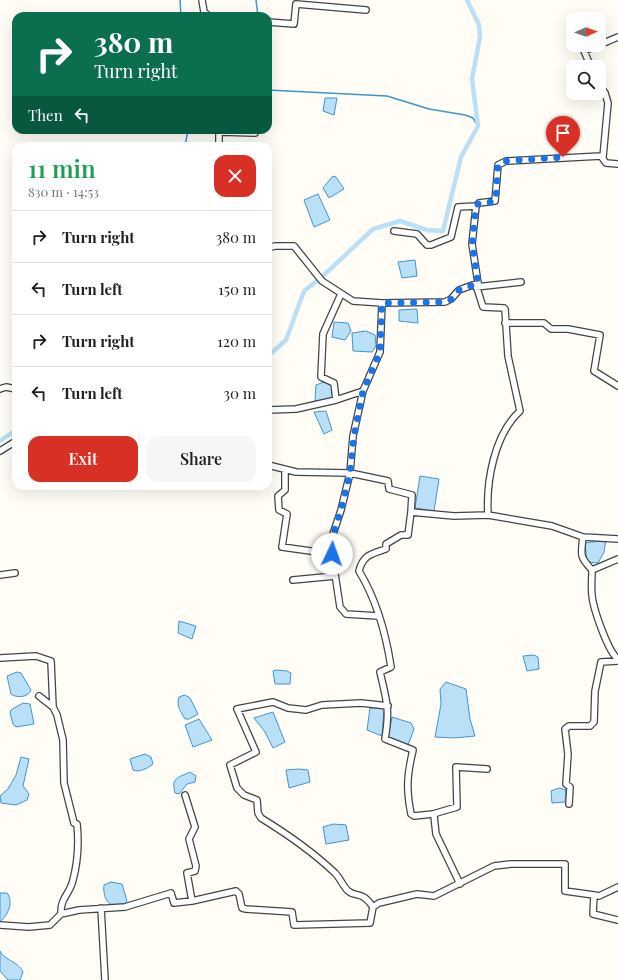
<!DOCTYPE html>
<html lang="en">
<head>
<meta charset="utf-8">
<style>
  body { margin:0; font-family:"Playfair Display",serif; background:#f6f6f6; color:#202124; height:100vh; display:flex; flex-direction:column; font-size:15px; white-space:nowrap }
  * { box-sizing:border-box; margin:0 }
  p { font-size:13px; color:#757577 }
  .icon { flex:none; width:22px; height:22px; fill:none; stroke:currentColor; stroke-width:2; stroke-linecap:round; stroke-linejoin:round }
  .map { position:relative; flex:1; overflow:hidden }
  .panel { position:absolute; left:12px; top:142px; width:260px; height:348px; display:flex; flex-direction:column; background:#fff; border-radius:12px; box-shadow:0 4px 16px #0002 }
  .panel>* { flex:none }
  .banner { position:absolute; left:12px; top:12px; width:260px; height:122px; border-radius:12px; box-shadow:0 4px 16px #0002; background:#0b6e4f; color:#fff; overflow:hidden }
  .needle { width:26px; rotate:88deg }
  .buttons { position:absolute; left:566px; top:12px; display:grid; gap:8px }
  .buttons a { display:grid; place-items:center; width:40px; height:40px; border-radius:8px; background:#fff; box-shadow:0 4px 16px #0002; font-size:20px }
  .pin { position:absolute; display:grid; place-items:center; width:34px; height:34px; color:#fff; margin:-41px -17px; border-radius:50% 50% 50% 0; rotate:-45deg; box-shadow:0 0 4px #0007 }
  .pin .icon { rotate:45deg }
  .me { position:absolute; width:44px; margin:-22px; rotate:3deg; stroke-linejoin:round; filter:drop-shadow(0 0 3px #0008) }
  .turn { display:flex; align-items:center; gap:14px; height:84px; padding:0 16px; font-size:18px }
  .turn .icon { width:52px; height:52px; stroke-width:2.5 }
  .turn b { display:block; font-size:28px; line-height:34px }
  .then { display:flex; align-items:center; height:38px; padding:0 16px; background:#0003; gap:8px; font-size:15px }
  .round { display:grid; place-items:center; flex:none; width:42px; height:42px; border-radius:12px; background:#f6f6f6 }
  .head { display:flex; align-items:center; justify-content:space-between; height:68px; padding:0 16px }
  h1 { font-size:24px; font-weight:600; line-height:30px; color:#1e9e55 }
  .primary-button { display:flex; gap:8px; margin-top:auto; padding:8px 16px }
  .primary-button a { flex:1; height:46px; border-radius:12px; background:#d93025; color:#fff; font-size:16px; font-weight:600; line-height:46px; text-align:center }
  .primary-button a+a { background:#f6f6f6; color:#202124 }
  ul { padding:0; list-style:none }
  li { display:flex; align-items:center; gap:12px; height:52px; padding:0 16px; border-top:1px solid #e0e0e0 }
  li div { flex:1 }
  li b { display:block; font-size:15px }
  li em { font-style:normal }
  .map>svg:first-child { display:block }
  .water { fill:#b9e0f7; stroke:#3f96cf }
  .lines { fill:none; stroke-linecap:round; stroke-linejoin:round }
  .stream { stroke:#3f96cf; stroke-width:1.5 }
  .canal { stroke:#b9e0f7; stroke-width:4.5 }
  .minor-casing { stroke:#444; stroke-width:8 }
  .minor { stroke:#fff; stroke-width:5.5 }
  .route { stroke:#1a73e8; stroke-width:7; stroke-dasharray:0 12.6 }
</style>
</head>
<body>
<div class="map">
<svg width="618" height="980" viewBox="0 0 618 980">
  <rect width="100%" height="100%" fill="#fffdf5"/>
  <path class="water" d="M325,98H337L334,115L323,111Z
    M333,176L336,177L344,189L329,198L323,188Z
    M318,194L330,220L314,227L304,200Z
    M415,260L417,276L402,278L398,262Z
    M417,309L418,323L399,321V310Z
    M334,322L348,323L351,331L345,340L332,337Z
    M366,331L375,335L376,346L372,352L353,351L352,333Z
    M324,382L331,384L334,398L315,401L316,385Z
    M326,411L332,430L324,434L314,412Z
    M420,476L439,479L434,511L415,508Z
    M606,540L604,552L598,563L587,562L585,543Z
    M179,621L196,626L192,639L178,633Z
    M534,655L538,657L539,669L527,671L523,656Z
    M276,670L287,671L291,673L290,684H275L273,671Z
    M17,672L21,673L31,690C28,698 16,698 11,694L7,676Z
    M446,682L466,689L470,719L475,736L454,738L435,737L441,704L440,689Z
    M185,695L190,698L198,714L189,719H185C181,712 176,706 179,697Z
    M23,703L30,704L34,724L16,727L13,724L10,713L11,710Z
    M370,708H384L382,736L367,730Z
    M273,712L285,742L273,748L265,732L254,718Z
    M392,717L411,723L414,729L408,745L388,738Z
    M199,719L212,740L193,747L185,725Z
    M145,754L151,757L153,764C148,768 139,773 133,770L130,759Z
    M21,757L29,759L23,786L29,794L27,800L16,805L1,803L0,796L8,789L16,775Z
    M299,769L308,770L310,782L289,788L286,770Z
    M190,772L196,776L195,782L187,784L179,794L175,793C171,777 178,778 190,772Z
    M559,788L566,790L565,802L552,803L551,791Z
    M333,824L346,825L349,840L326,844L323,827Z
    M111,882L122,884L127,901L125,904L112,905C105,902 103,892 104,885Z
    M0,893H7C14,902 8,915 0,922Z
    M0,951C5,961 18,961 23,972L20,980H8L0,971Z"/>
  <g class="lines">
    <path class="stream" d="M180,0L181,16
      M256,0L258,16
      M268,90L387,96L429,109L465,115L473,118L478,126
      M185,146L188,130"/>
    <path class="canal" d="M268,356L286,340L304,291L324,275L373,229L400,221L427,230L443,231L461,157L478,126L472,79L480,37L479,25L467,0
      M0,441L16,430"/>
    <g class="minor-casing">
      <path id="minor" d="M202,0L204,12L209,16
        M268,22L294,24L296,4L366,10
        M599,45L618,37
        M591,67L584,51L598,45
        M599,85L605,93L608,103L603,157
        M219,132L255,133
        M219,146V130
        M476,206L479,203L495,201L498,165L506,161L601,156L606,163L618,164
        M268,248L275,246H294L322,281L353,301L382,303L445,302L451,299L459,290L478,283L472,244L476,206L458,207L451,237L431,245H427L417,234L394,231
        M476,285L483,307L504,308L505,309L508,356L520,411C494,435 486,482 488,515
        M476,287L521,282
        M505,323H544L551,329H568L600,335L594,371L618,386
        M0,389L6,387L16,389
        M363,391L380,352L382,303
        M268,410L296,409L336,400
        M0,451L16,441
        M268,465L296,472L350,473L388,481L389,489L412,495L411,512L454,516L488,515L552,526L583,537
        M285,470V490L278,496L279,510L287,514L282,547L332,554L340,607L346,614L378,616
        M411,512L408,535H401L386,544V549C371,554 363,555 359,571C376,599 386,634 391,667L380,672C387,702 390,709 385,739L413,750C407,775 406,789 411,814L414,816L433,814L434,816L436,834L460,884
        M618,539L583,537C581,555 579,556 592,570C592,578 591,587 592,595C593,608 608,652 618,659
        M332,554V537L341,510L350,473L353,436L363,391L336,400L334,383L321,377L323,334L341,294
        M592,570L618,559
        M0,575L15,573
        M293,580L335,576
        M0,658L36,656L51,661L53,707
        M39,696L53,707L57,715L63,740L64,783L74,823L77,824C79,843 78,861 73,880C70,894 60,898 61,914
        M185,795L195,827L189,839L196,866L195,871L187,873L192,901
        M569,804L570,787L566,784L568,754L565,729L569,726H590L594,722L595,691L601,662L618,661
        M433,814L457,807L456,767L487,769
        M594,895L599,896L618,887
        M373,907L379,903L417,894L434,896L494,866L511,864H565V891L594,895L593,914L618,920
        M101,908L105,980
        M0,925L29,927L50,925L61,914L79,910L125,907L171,893L174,903L192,901L236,891L239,894L242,908L246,909L292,912L294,925L370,923L373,907C361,890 357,898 348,891C343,886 340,878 335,873C313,852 287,834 261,818L258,813L257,800L244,795L237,788L230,765L256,752L237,709L273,702L288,708L306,710L322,705L361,703L388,706"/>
    </g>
    <use href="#minor" class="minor"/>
  </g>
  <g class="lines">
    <path class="route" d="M332,554V537L341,510L350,473L354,436L363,391L380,352L382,303L445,302L452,299L459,290L478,283L472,244L476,206L479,203L493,202L496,198L498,165L506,161L563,157"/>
  </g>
</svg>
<div class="buttons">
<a><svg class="needle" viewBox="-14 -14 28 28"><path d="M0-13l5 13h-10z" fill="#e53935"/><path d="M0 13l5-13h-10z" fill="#757577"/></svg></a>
<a><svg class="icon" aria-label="search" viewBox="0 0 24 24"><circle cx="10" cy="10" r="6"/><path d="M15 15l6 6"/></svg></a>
</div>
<div class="pin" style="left:563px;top:157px;background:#d93025"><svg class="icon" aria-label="arrive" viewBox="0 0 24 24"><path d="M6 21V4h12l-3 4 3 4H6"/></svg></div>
<svg class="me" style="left:332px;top:554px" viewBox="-20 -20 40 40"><circle r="19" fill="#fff"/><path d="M0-13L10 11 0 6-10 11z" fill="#1a73e8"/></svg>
<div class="banner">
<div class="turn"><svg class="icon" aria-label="right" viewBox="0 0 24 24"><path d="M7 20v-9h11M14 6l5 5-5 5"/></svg><div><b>380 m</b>Turn right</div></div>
<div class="then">Then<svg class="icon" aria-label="left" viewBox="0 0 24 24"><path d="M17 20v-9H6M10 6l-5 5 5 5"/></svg></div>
</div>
<section class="panel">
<div class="head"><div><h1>11 min</h1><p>830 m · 14:53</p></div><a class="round" style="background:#d93025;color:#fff"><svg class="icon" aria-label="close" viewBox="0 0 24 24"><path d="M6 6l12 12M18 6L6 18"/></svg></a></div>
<ul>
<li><svg class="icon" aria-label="right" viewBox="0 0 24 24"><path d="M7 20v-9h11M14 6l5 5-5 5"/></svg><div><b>Turn right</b></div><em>380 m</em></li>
<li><svg class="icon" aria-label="left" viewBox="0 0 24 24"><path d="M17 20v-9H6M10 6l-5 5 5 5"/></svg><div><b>Turn left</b></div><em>150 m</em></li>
<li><svg class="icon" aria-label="right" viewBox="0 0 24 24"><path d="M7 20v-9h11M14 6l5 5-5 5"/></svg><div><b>Turn right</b></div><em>120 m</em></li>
<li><svg class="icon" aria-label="left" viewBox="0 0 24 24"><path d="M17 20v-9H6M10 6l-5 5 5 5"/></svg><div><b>Turn left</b></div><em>30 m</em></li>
</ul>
<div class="primary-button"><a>Exit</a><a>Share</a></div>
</section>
</div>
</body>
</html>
